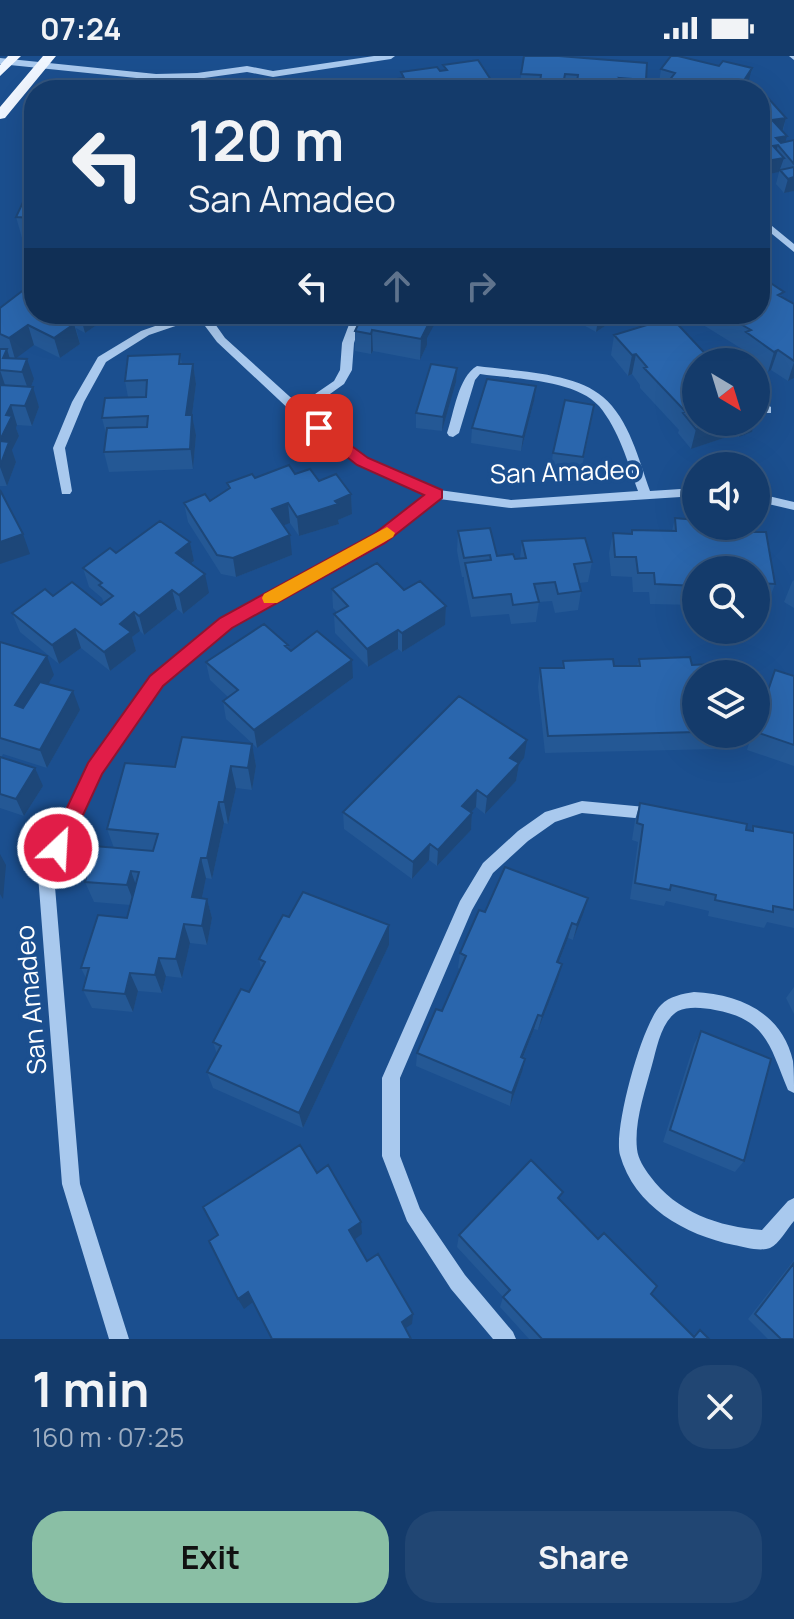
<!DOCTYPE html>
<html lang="en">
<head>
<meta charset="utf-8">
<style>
  body { margin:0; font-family:Manrope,sans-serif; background:#214673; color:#f1f3f6; height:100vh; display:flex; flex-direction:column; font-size:30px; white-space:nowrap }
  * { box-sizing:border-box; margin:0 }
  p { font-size:26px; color:#9dadc1 }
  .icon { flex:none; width:44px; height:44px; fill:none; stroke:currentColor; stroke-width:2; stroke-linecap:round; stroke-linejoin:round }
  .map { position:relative; height:1283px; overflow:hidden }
  .panel { display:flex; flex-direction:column; background:#143b6b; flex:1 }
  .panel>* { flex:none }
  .hud { position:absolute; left:24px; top:24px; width:746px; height:244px; border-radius:32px; box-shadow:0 8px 32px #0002,0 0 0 2px #33557e; background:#143b6b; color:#f1f3f6; overflow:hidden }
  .needle { width:52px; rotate:142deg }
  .fabs { position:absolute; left:682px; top:292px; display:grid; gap:16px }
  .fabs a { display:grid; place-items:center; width:88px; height:88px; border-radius:50%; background:#143b6b; box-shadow:0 8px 32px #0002,0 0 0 2px #33557e; font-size:40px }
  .pin { position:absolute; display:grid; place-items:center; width:68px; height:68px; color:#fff; margin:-34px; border-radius:16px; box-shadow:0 4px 12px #0006 }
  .me { position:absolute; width:88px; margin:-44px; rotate:25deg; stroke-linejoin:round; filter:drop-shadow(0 0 6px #0008) }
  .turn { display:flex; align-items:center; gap:28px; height:168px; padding:0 32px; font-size:36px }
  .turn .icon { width:104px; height:104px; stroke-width:2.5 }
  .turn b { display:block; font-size:56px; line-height:68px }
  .lanes { display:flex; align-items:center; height:76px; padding:0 32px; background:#0003; justify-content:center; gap:40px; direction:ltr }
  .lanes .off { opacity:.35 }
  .round { display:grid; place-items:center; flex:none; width:84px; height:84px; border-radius:32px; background:#214673 }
  .headline { display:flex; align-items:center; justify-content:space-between; height:136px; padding:0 32px }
  h1 { font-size:48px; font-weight:700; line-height:60px }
  .action { display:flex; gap:16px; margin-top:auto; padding:16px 32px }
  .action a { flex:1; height:92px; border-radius:32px; background:#8abfa5; color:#111; font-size:32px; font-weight:700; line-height:92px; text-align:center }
  .action a+a { background:#214673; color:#f1f3f6 }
  .status { display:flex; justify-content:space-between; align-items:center; height:56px; padding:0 40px; background:#143b6b; direction:ltr }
  .status svg { height:22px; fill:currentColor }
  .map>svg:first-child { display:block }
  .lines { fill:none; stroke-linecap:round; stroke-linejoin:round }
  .minor { fill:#a9c9ee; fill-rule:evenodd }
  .major { fill:#f0f6ff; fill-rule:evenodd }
  .wall { fill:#245895 }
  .shaded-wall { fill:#1d4779 }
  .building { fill:#2a66ad; stroke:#1d4779; stroke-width:2 }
  .route { fill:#e11d48; stroke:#92132f; stroke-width:2 }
  .slow { fill:#f59e0b }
  .labels { text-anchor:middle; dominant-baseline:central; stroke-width:8; stroke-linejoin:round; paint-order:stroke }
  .street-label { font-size:26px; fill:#fff; stroke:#1b4f8f }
</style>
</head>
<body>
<div class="status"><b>07:24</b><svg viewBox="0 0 49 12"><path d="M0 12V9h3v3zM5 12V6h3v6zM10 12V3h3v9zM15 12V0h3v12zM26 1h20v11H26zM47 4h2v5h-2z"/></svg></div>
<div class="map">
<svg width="794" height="1283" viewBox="0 0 794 1283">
  <rect width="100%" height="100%" fill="#1b4f8f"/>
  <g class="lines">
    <path class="minor" d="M374,0H395L391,3L273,21L247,16L197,23L156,24L0,8V2L156,18L197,17L247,10L273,15Z
      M789,0H794V4Z
      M760,160L794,188V196L760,168Z
      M189,258H208L225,282L299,349L334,325L340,314L342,287L353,258H363L354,287L352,314L344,328L306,355L367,402L439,434L511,444L638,435C628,407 619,374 599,350C575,323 514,323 480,318L475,324L459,377L453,381L449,380L447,377C454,357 458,321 477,310C513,315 575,316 603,341C629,363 639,404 650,435L696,432V440L511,452L439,443L384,485L231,571L162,629L100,717L54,819L80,1128L129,1283H109L62,1128L38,819L89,709L152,621L221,563L376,479L428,439L359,408L294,358L217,286L199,262L149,279L106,306L84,346L65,392L72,435L70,438H62L53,392L72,346L98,301L141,275Z
      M756,342L771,351V357H763L756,352Z
      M756,437L794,446V454L756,445Z
      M582,745L656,752L661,753L663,758L661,763L656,764L582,757L555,766L528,785L493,817L472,854L400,1022V1100L420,1153L465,1219L513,1276L516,1283H493L451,1233L407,1165L382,1100V1022L460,845L483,807L518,775L545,756Z
      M694,936C740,938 782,957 793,1005C794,1015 794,1027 794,1037L788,1034C770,991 767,963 715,954C704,952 689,950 678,955C661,965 657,992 652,1009C645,1035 634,1066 637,1093C638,1103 644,1112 650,1120C676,1156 719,1171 762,1174L788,1145L794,1142V1165C787,1173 779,1188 770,1192C760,1196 744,1191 734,1189C685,1179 634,1150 620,1099C613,1074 642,967 661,949C669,940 683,938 694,936Z"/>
    <path class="major" d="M8,0H21L0,20V9Z
      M43,0H56L5,62L0,63V51Z"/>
  </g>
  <path class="wall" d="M524,0L646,24L644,34H519Z
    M661,13L747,32L746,34H662L658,33Z
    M760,43L786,62L783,75L785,86L794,84V135L784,137L776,128L779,116L760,120Z
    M34,142V182H22L16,161Z
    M782,242L794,248V322L788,325L771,314L768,316L756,308V306H754L741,297L742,293L700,267L701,261L696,258H760Z
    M0,252L34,258H106L107,262L85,277L76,272L80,288L60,302L34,289L15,302L34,323L31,331L39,351L32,370L17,369L16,372L19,380L12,394L16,406L7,430H0Z
    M253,258H319L315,270L254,263Z
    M363,258L427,282V289L420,304L373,295L371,298L355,295V275Z
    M569,258H623L596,276L578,266V263Z
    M669,259L696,366H755L752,376L739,381L736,378L691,393L678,377L679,374L640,332V329L632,318L628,320L611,299L614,279L654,267L655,263Z
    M180,298L182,308H193L196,328L192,359L196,379L193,413L109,416L104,396L106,378L102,362L128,341L125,325Z
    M456,326L442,375L416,372V357Z
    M534,345L521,395L471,387L472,372Z
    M592,363L581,415L551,411L553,397Z
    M295,418L319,425L351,438L352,458L338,464L339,468L299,480L290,467L283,469L292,499L236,521L221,518L188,466L184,447L210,445L228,433L227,427L255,422Z
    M675,462L750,476L775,528L768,547H756V514H696V549L650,548L649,536H633L632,521L611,520L609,497L613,477L631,478L632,474L672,475Z
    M458,475L497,500L520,502L522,485L592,506L588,526L579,527L581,535L578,554L555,557L552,545L539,546L536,566L511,568L509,558L471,561L464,526V521H462L457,495Z
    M190,486L194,505L191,508L209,537L183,558L177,553L144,579L140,575L132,581L136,595L110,615L81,592L59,608L20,576L12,557L53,540L101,549L104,547L102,542L89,531L83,512L116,497Z
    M794,524V552L784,546L792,526Z
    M332,533L404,534L446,550L445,569L402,596L398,593L368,611L335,577L334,558L337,556L333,552Z
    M0,586L54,619L48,628L80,654L47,712L3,698L1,702L43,730L24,760L0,752Z
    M288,589L289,593L353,622L257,692L226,663L223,645L228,641L210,624L206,606Z
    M639,603L692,609L696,618V678H725L719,693L545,697L538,631L540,612H562L563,605L614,610H637Z
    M775,614L794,620V710L747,694L752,678H756V666Z
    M252,688L256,710L252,734L236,732L228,768L224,767L212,823L206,822L202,842L207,843L212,862L207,889L190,887L182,922L166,920L162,937L138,935L133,956L92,952L83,934L86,922L81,912L127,862L130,849L94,846L85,826L114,792L107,773L175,711Z
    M524,702L519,708L516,725L485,758L476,751L471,756L472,757L471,774L437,810L429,804L412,823L344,773L343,756Z
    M640,747L746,774H751L753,770L794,777V872L767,866L764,872L708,860L709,855L666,845L664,850L630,843L638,786L632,784L635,764Z
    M588,842L573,884L568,882L559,906L562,908L558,923L538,974L534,973L523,1002L522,1016L510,1050L416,1010L417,997L442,955L460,913L458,912L460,897L485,856Z
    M389,889L303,1072L213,1032L207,1016L217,998L213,986L249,936L261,913L259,903Z
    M794,931V958L786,942Z
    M701,975L744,1105L735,1116L663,1086L694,988Z
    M560,1144L692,1280L700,1274L709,1283H529L500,1251L503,1241L457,1191L459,1179Z
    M794,1204V1283H768L748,1263Z"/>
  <path class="shaded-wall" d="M752,12L747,32L746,34H738Z
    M491,24L490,34H470V27Z
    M786,62L782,76L772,64Z
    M787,80L783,94L778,89L774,103L769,104L776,82Z
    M784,102L779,116L760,120V106Z
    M794,121V135L784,137L788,123Z
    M80,258H106L107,262L85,277Z
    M314,258H319L315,270Z
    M430,258H440L427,282V289L420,304L421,283L424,268Z
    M599,258H623L596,276Z
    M74,268L80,288L60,302L54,282Z
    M28,269L34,289L15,303L9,282Z
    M372,274L373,295L371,298V278Z
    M7,293L13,313L3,302Z
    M778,294L771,314L768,316L774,296Z
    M636,298L632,318L628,320L632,299Z
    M27,303L34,323L29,336L22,316Z
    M794,306V322L788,325Z
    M193,308L196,328L192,359L196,379L193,413L186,359Z
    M457,312L456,326L442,375L443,361Z
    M0,314L7,335L0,345Z
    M536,330L534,345L521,395L523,381Z
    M33,331L39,351L32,370L25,350Z
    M11,349L17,369L16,372L19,380L12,394L16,406L7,430L0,411V384L6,359Z
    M717,366H740L736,378L691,393L696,373Z
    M743,366H755L752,376L739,381Z
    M351,438L352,458L338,464L339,468L299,480L297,461Z
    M288,447L290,467L274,473L272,453Z
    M23,478L30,498L0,508V486Z
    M290,479L292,499L236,521L233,502Z
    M190,486L194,505L180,516L176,497Z
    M205,518L209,537L183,558L179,539Z
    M172,534L177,553L144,579L139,560Z
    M446,550L445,569L402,596V577Z
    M134,556L140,575L132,581L136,595L110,615L104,596L120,568Z
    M75,573L81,592L59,608L52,589Z
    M398,574V593L368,611L367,593Z
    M47,600L54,619L23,667L15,649Z
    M352,604L353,622L257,692L254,674Z
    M73,635L80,654L47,712L40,694Z
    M527,684L524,702L519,708L516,725L485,758L487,741L510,702Z
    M252,688L256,710L252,734L248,712Z
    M231,710L236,732L228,768L224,746Z
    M35,712L43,730L24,760L16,743Z
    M477,734L476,751L461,767L462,750Z
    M219,746L224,767L212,823L207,802Z
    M472,757L471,774L437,810L438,794Z
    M430,788L429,804L412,823L413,806Z
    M0,798L6,809L3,843L0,838Z
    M201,802L206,822L198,861L192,841Z
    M131,815L138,835L135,849L127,829Z
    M588,842L583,858L573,884L577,869Z
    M207,843L212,862L207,889L202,870Z
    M572,867L568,882L553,921L557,906Z
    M184,868L190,887L182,922L176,903Z
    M389,869V889L303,1072L299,1057Z
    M159,902L166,920L162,937L155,919Z
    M562,908L558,923L538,974L542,960Z
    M130,917L138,935L133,956L125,938Z
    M538,959L534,973L518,1014L521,1001Z
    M525,1003L522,1016L510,1050L512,1037Z
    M361,1166L362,1178L351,1186L349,1174Z
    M248,1236L253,1246L244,1253L238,1243Z
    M413,1258L412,1268L401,1275L402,1266Z"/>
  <path class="building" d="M524,0H559L647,7L646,24L620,22L624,25L623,34H576L578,19L565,18L562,34H539L541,19L521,18Z
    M671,0H678L719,10L723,5L752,12L739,32L719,27L714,34H681L665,30L675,17L661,13Z
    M478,4L491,24L470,27L474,34H366L363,28L404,22L401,16L437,11L440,15L447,14L443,9Z
    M346,27L350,34H328L326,31Z
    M768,42L786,62L772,64L787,80L776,82L781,87L794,84V108L778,89L773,90L784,102L760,106V43Z
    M794,111V121L788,123L780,114Z
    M25,142H34V162L16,161Z
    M760,220L784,236L778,239L794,248V305L778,294L774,296L746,276L751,274L723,258H760Z
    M34,226V258H56L74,268L54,282L28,269L9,282L0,278V252Z
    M363,258H430L424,268L428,269L421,283L372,274L371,278L355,275Z
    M669,259L713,306H696V366H717L696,373L683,357L686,356L644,312L647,311L636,298L632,299L614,279L657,266L655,263Z
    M0,293H7L3,302L27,303L22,316L0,314V315Z
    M180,298L179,308H193L186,359H192L190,393L104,396L107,372L147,371L148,360L102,362L105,342L146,341L147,324L125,325L128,300Z
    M431,308L457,312L443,361L416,357Z
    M487,323L536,330L523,381L472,372Z
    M0,329L33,331L25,350L11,349L6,359L12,360L0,384Z
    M565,344L594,349L583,401L553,397Z
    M0,385L9,386L0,410Z
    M289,409L295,418L310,413L319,425L336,418L351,438L335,445L338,448L297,461L288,447L272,453L290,479L233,502L217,499L184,447L205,438L210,445L230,432L227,427L252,418L255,422Z
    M0,434L23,478L0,486Z
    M675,462L696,464V470H749L750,476H766L775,528L756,527V514H696V530L655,528L654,517H638L636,501H615L613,477L632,478V474L676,475Z
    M160,465L190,486L176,497L205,518L179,539L172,534L139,560L134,556L120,568L131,576L104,596L75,573L52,589L12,557L45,533L53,540L72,526L101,549L113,540L99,529L102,527L83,512L110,492L116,497Z
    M490,472L497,500L513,498L515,503L526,502L522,485L585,482L592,506L574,508L581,535L558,538L555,526L534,528L539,546L513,549L511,538L473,542L465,507L491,504L490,499L464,502L458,475Z
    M377,507L404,534L420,525L446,550L402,577L398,574L367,593L334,558L348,550L332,533Z
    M264,568L288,589L285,590L291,595L317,575L352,604L254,674L223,645L238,634L206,606Z
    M0,586L47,600L15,649L23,652L40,626L73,635L40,694L0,682Z
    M690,601L692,609L711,608L713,618H696V676L548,680L540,612H564L563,605L613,603L614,610H640L639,603Z
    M775,614L794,620V689L756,676V670Z
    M459,640L527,684L510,702L519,707L487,741L477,734L462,750L472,757L438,794L430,788L413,806L343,756Z
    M182,681L252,688L248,712L231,710L224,746H219L207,802H201L192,841L207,843L202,870L184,868L176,903L159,902L155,919L130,917L125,938L83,934L89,912H81L98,859L127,862L139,816L131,815L127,829L85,826L94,790L153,795L158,778L107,773L125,707L175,711Z
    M0,701L35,712L16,743L0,738Z
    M640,747L747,768L746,774L753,775V770L794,777V854L773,850V856L715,844L716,839L671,829L670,834L635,827L643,769L637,767Z
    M505,811L588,842L577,869L572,867L557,906L562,908L542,960L538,959L521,1001L525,1003L512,1037L417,997L436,953L442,955L466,900L460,897L479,854L485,856Z
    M303,836L389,869L299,1057L207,1016L221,990L213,986L241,933L249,936L265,906L259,903L283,859L289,861Z
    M701,975L771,1003L744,1105L670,1074Z
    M300,1089L317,1117L328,1109L361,1166L349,1174L367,1205L378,1198L413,1258L402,1266L411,1283H272L248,1236L238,1243L209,1185L218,1179L203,1151Z
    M531,1104L563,1136L558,1142L598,1183L604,1177L657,1230L651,1238L694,1281L700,1274L709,1283H542L503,1241L510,1234L459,1179Z
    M794,1207V1283H781L755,1258Z"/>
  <path class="route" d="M319,366L368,402L442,434V442L385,487L232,572L163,630L102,718L65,798L58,801L51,798L48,792L88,707L150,620L220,562L374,478L424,439L357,409L314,375L312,372Z"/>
  <path class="slow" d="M387,471L395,477L393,481L277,547H264L262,542L264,538Z"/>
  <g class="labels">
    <g class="street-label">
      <text transform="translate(565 415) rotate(-2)">San Amadeo</text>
      <text transform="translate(30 944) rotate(-95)">San Amadeo</text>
    </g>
  </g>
</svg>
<div class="fabs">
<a><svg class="needle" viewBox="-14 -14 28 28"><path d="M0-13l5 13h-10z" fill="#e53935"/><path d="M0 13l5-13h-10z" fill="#9dadc1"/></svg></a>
<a><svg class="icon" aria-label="sound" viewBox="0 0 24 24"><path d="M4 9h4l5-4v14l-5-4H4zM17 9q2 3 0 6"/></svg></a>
<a><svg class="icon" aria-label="search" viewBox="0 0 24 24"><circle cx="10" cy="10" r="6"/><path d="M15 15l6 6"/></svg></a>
<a><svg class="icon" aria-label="layers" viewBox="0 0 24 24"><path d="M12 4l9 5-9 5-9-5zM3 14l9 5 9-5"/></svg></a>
</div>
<div class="pin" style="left:319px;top:372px;background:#d93025"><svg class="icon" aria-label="arrive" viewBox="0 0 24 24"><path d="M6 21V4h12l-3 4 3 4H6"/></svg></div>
<svg class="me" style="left:58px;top:792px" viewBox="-20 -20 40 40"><circle r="17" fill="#e11d48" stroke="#fff" stroke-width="3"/><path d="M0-11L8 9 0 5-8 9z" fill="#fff"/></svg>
<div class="hud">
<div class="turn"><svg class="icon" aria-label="left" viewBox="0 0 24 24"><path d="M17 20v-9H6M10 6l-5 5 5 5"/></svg><div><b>120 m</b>San Amadeo</div></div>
<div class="lanes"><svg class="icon" aria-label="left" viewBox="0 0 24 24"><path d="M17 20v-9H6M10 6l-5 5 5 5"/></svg><svg class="icon off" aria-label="ahead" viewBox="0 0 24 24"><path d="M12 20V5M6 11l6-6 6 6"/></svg><svg class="icon off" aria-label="right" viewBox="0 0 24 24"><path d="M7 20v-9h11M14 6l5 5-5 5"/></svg></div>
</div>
</div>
<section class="panel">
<div class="headline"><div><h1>1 min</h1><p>160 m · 07:25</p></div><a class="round"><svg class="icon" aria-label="close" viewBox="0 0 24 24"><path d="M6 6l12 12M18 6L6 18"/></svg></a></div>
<div class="action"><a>Exit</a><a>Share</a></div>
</section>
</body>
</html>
